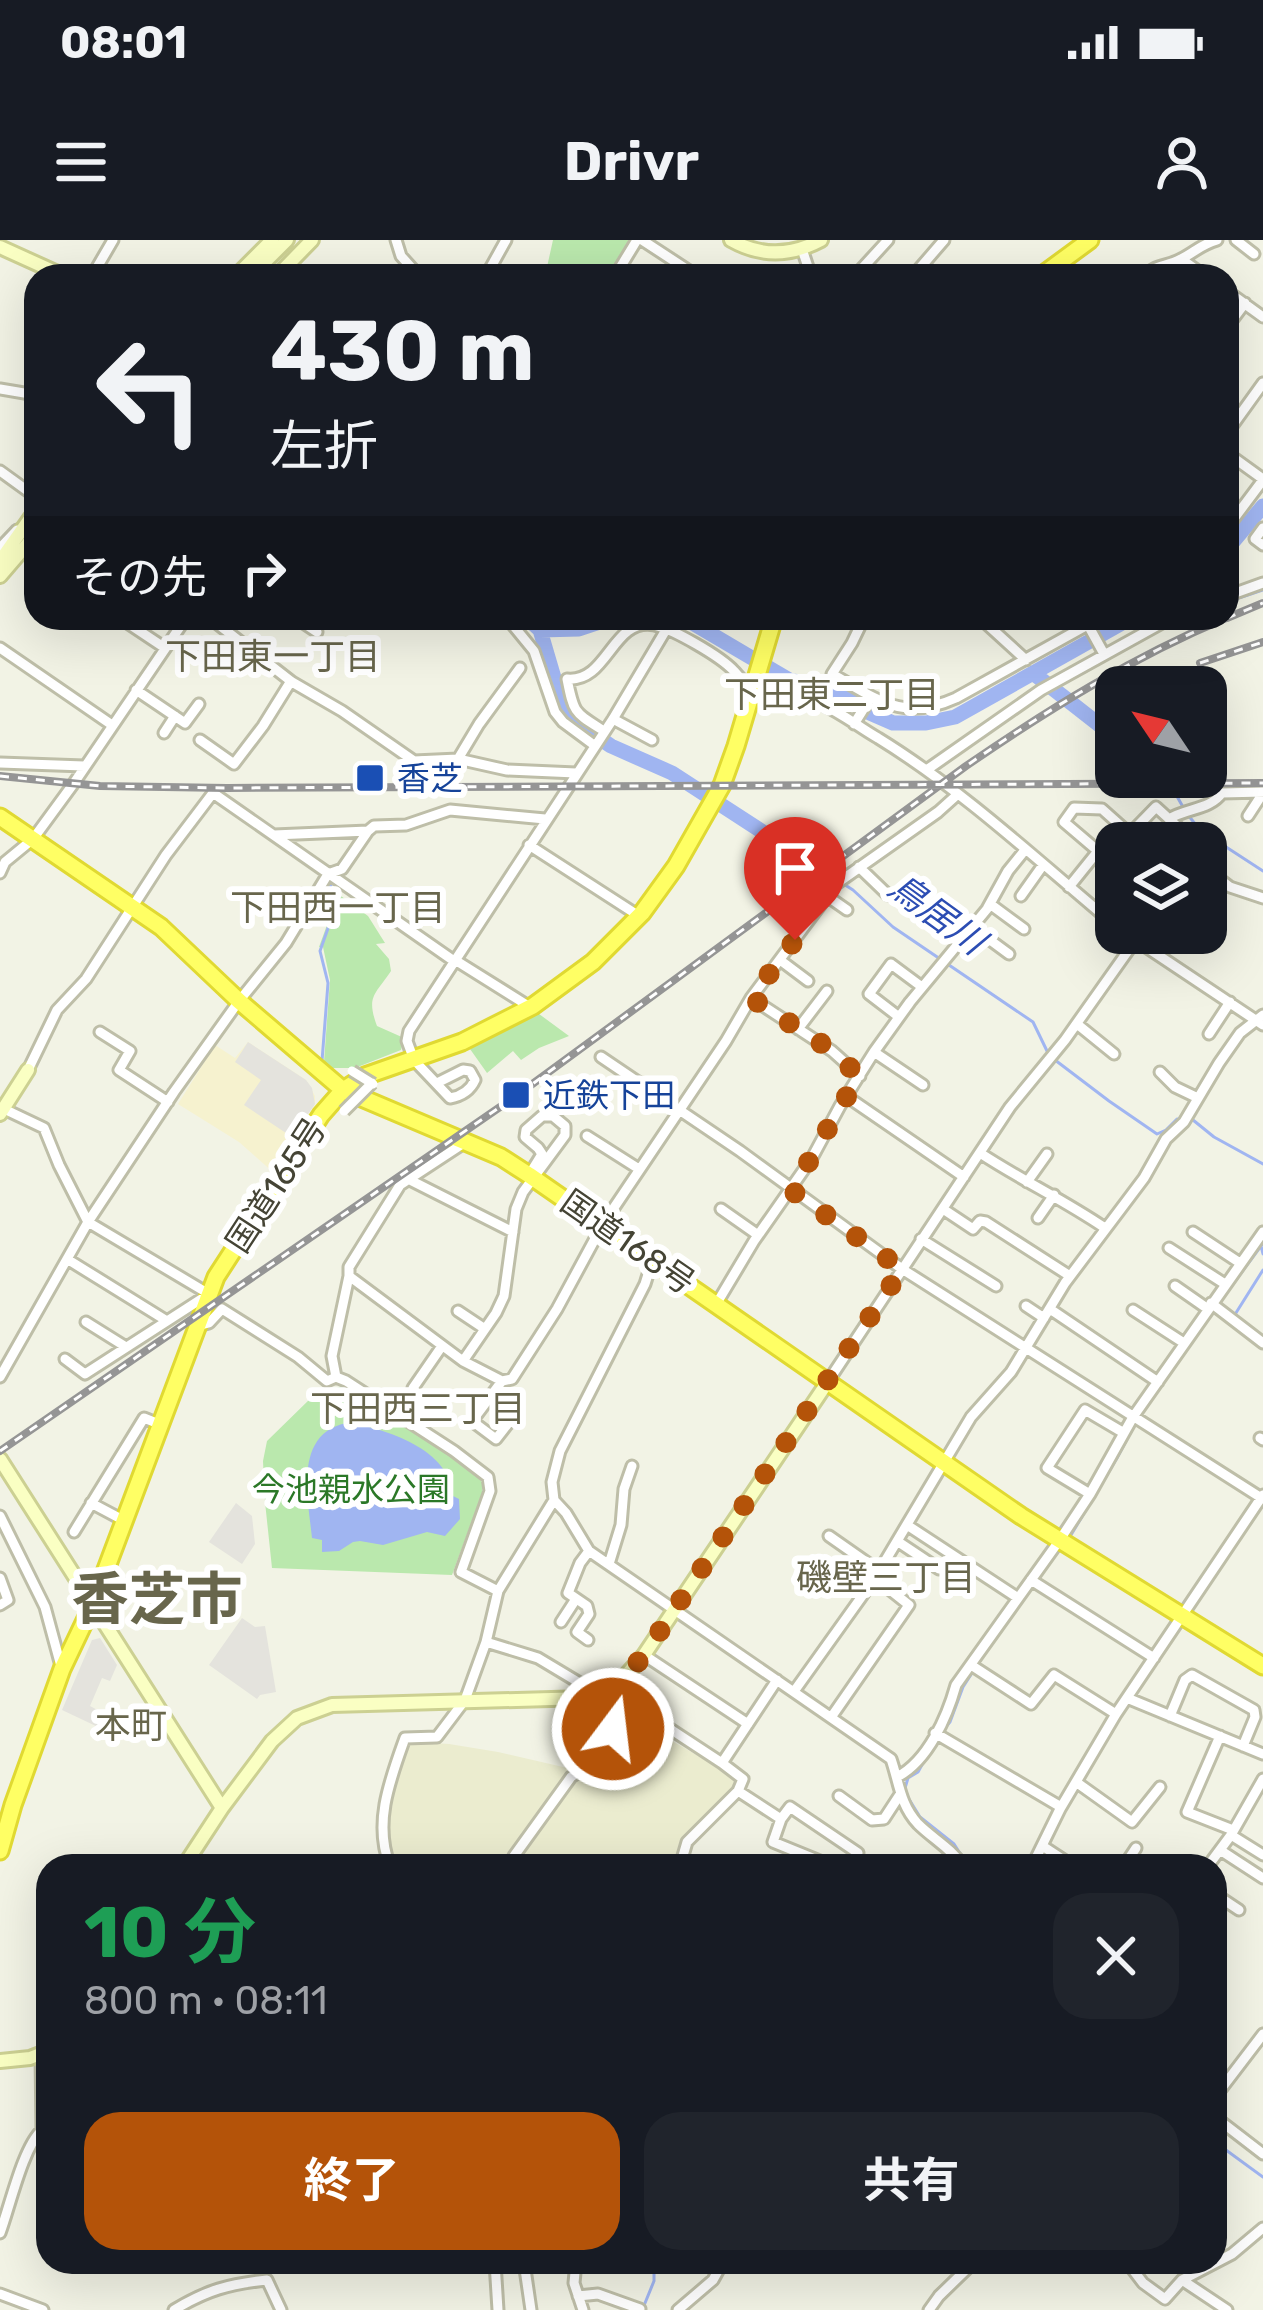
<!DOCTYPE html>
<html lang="ja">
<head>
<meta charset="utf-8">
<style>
  body { margin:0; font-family:Rubik,"Noto Sans JP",sans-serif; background:#20242c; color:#f1f3f6; height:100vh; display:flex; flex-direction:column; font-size:45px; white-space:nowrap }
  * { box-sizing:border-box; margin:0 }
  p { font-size:39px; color:#9ea1a6 }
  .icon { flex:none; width:66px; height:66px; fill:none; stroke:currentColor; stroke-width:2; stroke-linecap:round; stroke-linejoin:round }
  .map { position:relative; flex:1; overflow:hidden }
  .side { position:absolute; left:36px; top:1614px; width:1191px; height:420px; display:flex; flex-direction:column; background:#171b24; border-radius:36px; box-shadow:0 12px 48px #0002 }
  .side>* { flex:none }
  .banner { position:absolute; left:24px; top:24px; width:1215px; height:366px; border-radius:36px; box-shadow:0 12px 48px #0002; background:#171b24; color:#f1f3f6; overflow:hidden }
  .needle { width:78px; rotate:305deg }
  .fabs { position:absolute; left:1095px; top:426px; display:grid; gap:24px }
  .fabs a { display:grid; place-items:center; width:132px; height:132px; border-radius:24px; background:#171b24; box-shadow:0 12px 48px #0002; font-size:60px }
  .pin { position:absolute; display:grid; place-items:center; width:102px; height:102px; color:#fff; margin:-123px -51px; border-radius:50% 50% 50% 0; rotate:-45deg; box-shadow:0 0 12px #0007 }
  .pin .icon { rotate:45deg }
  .me { position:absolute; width:132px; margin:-66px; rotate:15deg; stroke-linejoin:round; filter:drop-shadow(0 0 9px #0008) }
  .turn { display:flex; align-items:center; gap:42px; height:252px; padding:0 48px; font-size:54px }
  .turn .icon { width:156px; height:156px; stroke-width:2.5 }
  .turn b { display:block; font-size:84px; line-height:102px }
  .then { display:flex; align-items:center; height:114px; padding:0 48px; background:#0003; gap:24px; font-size:45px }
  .round { display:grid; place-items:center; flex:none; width:126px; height:126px; border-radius:36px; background:#20242c }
  .head { display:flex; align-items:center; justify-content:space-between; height:204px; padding:0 48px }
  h1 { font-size:72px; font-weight:700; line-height:90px; color:#1e9e55 }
  .button { display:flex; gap:24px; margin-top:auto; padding:24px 48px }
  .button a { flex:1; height:138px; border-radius:36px; background:#b45309; color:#fff; font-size:48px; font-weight:700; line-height:138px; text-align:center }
  .button a+a { background:#20242c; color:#f1f3f6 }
  .status { display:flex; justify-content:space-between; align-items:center; height:84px; padding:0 60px; background:#171b24; direction:ltr }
  .status svg { height:33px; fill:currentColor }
  header { display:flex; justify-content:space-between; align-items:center; height:156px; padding:0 48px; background:#171b24; font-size:54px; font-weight:700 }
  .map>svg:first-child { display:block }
  .commercial { fill:#f6f2cf }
  .education { fill:#ebeccf }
  .green { fill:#bae8ad }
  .parking { fill:#e4e3dd }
  .water { fill:#a0b5f1 }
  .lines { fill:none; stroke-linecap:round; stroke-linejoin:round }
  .stream { stroke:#a0b5f1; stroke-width:3 }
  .river { stroke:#a0b5f1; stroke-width:15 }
  .street-casing { stroke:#bebea8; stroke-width:15 }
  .secondary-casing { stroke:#ccd092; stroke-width:18 }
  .highway-casing { stroke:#e0d932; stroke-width:21 }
  .street { stroke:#fff; stroke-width:9 }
  .secondary { stroke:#faffc3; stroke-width:12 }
  .highway { stroke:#ffff64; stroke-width:15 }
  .rail-casing { stroke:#959595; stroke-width:8 }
  .rail { stroke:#fff; stroke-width:3; stroke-dasharray:9; stroke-linecap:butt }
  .street-bridge-casing { stroke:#bebea8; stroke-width:15; stroke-linecap:butt }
  .street-bridge { stroke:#fff; stroke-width:9 }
  .route { stroke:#b45309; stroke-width:21; stroke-dasharray:0 37.8 }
  .transit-dot { fill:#1a4fb4; stroke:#fff; stroke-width:4.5 }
  .labels { text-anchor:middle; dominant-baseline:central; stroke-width:12; stroke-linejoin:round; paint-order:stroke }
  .transit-label { font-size:33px; fill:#164399; stroke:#fff; text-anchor:start }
  .street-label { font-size:33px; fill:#454435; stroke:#fff }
  .park-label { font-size:33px; fill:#2b7827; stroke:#fff }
  .neighbourhood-label { font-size:36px; fill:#68664c; stroke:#fff }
  .water-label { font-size:36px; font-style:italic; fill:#2c4db3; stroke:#fff }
  .town-label { font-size:57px; font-weight:bold; fill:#68664c; stroke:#fff }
</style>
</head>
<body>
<div class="status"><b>08:01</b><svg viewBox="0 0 49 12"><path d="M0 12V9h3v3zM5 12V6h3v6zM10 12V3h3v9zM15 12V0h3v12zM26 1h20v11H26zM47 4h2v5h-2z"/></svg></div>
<header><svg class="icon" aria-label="menu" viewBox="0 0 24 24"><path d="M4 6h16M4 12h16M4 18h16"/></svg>Drivr<svg class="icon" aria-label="person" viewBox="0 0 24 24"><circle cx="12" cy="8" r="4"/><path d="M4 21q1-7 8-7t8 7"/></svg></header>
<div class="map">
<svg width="1263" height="2070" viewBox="0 0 1263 2070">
  <rect width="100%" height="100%" fill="#f2f3e5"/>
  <path class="commercial" d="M248,802L306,840L315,856V864L292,897L274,933L239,902L178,864L215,805L235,818Z"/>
  <path class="education" d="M629,1476L738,1539L728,1554L680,1600L673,1626H519V1615L576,1538L593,1525Z
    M406,1501L449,1504L498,1512L576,1530L511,1612L513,1626H395L386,1599L388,1555Z"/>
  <path class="green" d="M553,0H631L609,36H545Z
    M326,645L368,676L385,703L376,704L389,719L391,731C375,755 366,756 377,786L404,798L401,810L355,828H329L324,822L330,740L323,707H319L331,674L323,652Z
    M535,771L569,796L539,808L521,820L513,811L487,833L470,809Z
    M342,1146L471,1230L483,1243L482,1254L452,1335L272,1328L265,1262L263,1221L267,1201L312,1157Z"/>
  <path class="parking" d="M248,802L306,840L312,848L315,864L292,897L244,865L261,840L235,822Z
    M236,1263L252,1276L255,1304L242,1324L209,1302Z
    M242,1378L255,1387L265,1386L276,1452L260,1455L257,1459L209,1425Z
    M100,1398L117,1425L110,1441L102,1438L90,1466L103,1473L98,1487L62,1470L92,1400Z"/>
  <path class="water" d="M347,1183C386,1188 451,1210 453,1256L459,1259L460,1279L445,1296L427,1292L383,1305L360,1301L353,1302L339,1311L322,1312V1300L312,1298C308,1259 293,1193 347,1183Z"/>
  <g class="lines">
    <path class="stream" d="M1227,362L1263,350
      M1166,537L1183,567
      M1188,575L1200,590L1263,631
      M786,607L833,638
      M842,643L853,650L893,687L1033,782L1048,813
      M1055,820L1109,861L1157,894L1166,890L1177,879L1193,880L1214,897L1263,924
      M322,821L328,743L320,711L332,677L324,656L331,645
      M1263,1003L1261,1006L1263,1014
      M1219,1063L1261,1006
      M1234,1076L1263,1030
      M1202,1087L1214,1071
      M1140,1176L1172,1129
      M1068,1300L1117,1218L1135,1184
      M944,1489L950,1482L963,1447L994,1399
      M905,1548L908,1538L918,1532L923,1523
      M907,1556L920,1577L954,1604L968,1626
      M1215,1902L1263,1937
      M643,2068L654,2041V2022"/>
    <path class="river" d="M1227,309L1263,266
      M527,378L540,390L579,389L612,378
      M684,378L791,441L813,443L836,452L870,473L893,483H926L955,477L1131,378
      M540,390L565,475L611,506L672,533L786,607
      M1033,433L1116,498"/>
    <g class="street-casing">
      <path id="street" d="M396,0L401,16L419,36
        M642,0L697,36
        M1236,0L1254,14
        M802,9L811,36
        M1181,19L1205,36
        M92,36L113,0
        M486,36L506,0
        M615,36L637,0
        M855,36L888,0
        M913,36L944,0
        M1144,36C1156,24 1166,27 1181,19C1195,12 1200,5 1217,0
        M1227,51L1263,77
        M1227,87L1245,63
        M0,149L36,155
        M1227,193L1263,143
        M1227,213L1263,239
        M0,231L36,257
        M1227,288L1263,240
        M1263,288L1255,299L1263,305
        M0,308L17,290
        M1227,356L1263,343
        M120,378L165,408
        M210,378L292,442L342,471L414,521L458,519L507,530L576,533
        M296,378L317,392
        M507,378L534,411L555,472L563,482L594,505
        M864,378L852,403L832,434C878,460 903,482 956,458L1100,378
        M980,378L1026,420
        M1078,378L1088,385L1104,414
        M0,408L112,485
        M136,450L185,483L199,464
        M613,479L652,500
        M854,484L871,457
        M604,491C574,472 574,474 567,439C608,443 612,377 654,385C673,389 720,416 734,431C742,440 748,448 760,455C783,468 801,457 823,465C842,473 860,488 878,498C964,551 1038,621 1116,686
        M164,493L175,476
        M200,500L234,524L263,486L291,441
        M458,519L479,484L520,428
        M0,523L84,526
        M928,529L1041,450L1171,378
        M1248,576L1263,553
        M1169,579C1186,568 1210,570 1222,553L1263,552
        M274,595L368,591L374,586L406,585L450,570L545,579
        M1121,603L1156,567L1178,587
        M529,605L639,676
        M1098,611L1107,618L1116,609
        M859,627L888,655
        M0,633L5,622L33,599L74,543L186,378
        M1206,633L1209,631L1230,647L1263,658
        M1069,647L1098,611L1064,582L1074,568L1102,569L1130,594
        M827,656L847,670
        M1021,656L1043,625
        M990,664L1024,689
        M971,686L1009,714
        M1125,693L1263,785
        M455,720L530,767
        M780,720L808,741
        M751,758L832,811L860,836
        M899,777L869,754L891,724L922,747
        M1077,784L1114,814
        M798,789L827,751
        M100,792L130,811L119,830L168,862
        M1209,794L1230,762
        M874,812L923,845
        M601,817L740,911L902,1029L1263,1259
        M28,830L57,770L86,739L166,615L213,553L454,721
        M1160,832L1175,847L1198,858
        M437,843L463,830L470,831L475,840C470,851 462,856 450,858L414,820L407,801L409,791L613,479L673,378
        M846,856L964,937
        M4,869L44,888L59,925L88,982L209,1054L85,1134L65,1119
        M587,896L639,929
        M980,913C1021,940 1064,960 1105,988
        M410,940L513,992
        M1027,942L1047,914
        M721,969L758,995
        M943,969L973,989L980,981L986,982L1070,1036
        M1038,978L1054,955
        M1193,992L1240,1023
        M921,999L996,1046
        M1169,1008L1225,1044
        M67,1019L167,1081
        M349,1036L463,1121L502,1141L512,1139L557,1069L603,984L726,801L751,758L836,644L938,572L958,554
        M1175,1046L1208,1069
        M717,1063L754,1001L812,918L840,866L874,812L910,762L987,669L1008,631L1025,610
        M1211,1063L1263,1103
        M1026,1066L1044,1078
        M1050,1069L1158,1142
        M1133,1070L1184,1103
        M458,1071L485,1089
        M86,1082L126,1107
        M197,1086L209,1083L222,1069L298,1117L327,1141L336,1137L332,1116L349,1036V1027L400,945L464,903
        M463,1121L496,1073L504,1056L516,969L523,952L565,895V886L553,876H542L526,890L525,897L538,908L542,914L529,935
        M0,1137L88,982L174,852L239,761L286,703L328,634L342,629L368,591
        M336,1137L346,1141L454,1211L488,1237L490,1251L461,1332L498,1351
        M827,1143L1010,867L1065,800L1135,701
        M413,1148L442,1106
        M491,1155L517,1172L496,1199L472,1181L502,1141
        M1260,1198L1263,1200
        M1090,1254L1047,1228L1085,1170L1124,1193
        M554,1260L566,1273L589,1311L891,1519C899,1542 900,1565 918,1584C933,1599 951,1608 963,1626
        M91,1263L123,1280
        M0,1276L45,1367L61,1426
        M907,1285L1018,1358
        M74,1292L144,1178L159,1184
        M829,1296L879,1331
        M897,1301L939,1329
        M609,1324L621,1285L624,1249L632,1226
        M0,1338L8,1360L0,1365
        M1031,1340L1154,1418
        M561,1382L576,1359
        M588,1400L577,1392L589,1374L587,1366L568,1353L580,1323L589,1311
        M486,1402L538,1418L598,1454
        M644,1415L748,1484
        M971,1425L1031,1464L1054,1435L1116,1474
        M795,1450L875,1338L971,1177L1011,1132L1065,1043L1144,938L1166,899L1184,882L1219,823L1240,793L1263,775
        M623,1458L722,1523L777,1440
        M1127,1458L1263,1514
        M832,1476L909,1365L875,1338
        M1170,1476L1185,1440L1192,1435L1254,1470L1255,1477L1243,1506
        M935,1493L1061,1567
        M1220,1496L1187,1572L1233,1590
        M722,1523L743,1539L738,1551
        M897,1537C928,1521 947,1477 956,1445L1059,1301L1090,1254L1133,1177L1263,992
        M1076,1542L1132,1582L1160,1547
        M839,1556L872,1580L884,1579L899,1556
        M781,1579L773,1602L832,1626
        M1231,1595L1263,1615
        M1044,1607L1073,1626
        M1220,1610L1263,1638
        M390,1626C373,1583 390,1540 405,1498L437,1497L465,1460L486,1402L498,1351L554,1260L552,1242L560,1211L645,1044L650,1028L656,1021
        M514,1626V1616L571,1537L587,1526L613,1489L623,1458L619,1443
        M680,1626L687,1602L738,1551L781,1579L790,1567L858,1613
        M1032,1626L1060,1569L1116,1474L1263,1255
        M1124,1626L1136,1608
        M1208,1626L1231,1595L1263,1539
        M1215,1654L1239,1670
        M1215,1857L1263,1794
        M1215,1877L1263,1914
        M0,1993C10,1966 23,1907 42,1890L41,1814
        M495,2022L498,2070
        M524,2022L531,2070
        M576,2022L574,2043L583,2070
        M1127,2022L1143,2043L1165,2059L1182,2040L1232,2014L1263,1988
        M1182,2040L1227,2070
        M0,2054L43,2070
        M578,2056L598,2054L640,2069
        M174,2070C207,2050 229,2044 267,2040L281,2070
        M678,2070L713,2040L723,2022
        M929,2070L939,2056L974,2022"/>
    </g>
    <g class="secondary-casing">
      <path id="secondary" d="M731,0C761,17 791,16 821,0
        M0,7L64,36
        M236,36L272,0
        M251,36L287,0
        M277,36L312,0
        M0,321L36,270
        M0,336L36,294
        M0,874L28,830
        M0,1219L222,1568
        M184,1626L222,1568L272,1501L297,1478L332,1465L586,1458L619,1443L644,1415L827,1143
        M0,1821L30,1818L48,1811"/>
    </g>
    <g class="highway-casing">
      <path id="highway" d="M1041,36L1090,0
        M0,577L161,687L239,761L343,850L501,917L529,935L1021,1276L1263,1426
        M0,1611L13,1565L62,1429L93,1364L216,1037L321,875L343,850L365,836L462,802L533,766L593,722L642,673L676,626L722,545L736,506L774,378"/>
    </g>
    <use href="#street" class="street"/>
    <use href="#secondary" class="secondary"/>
    <use href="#highway" class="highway"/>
    <g class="rail-casing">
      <path id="rail" d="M1227,378L1263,363
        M1200,423L1263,402
        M0,536L100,546L227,548L1263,543
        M0,1211L516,856L966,526C1049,469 1133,417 1226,378"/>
    </g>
    <use href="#rail" class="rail"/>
    <g class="street-bridge-casing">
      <path id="street-bridge" d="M352,831L373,844
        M344,871L372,843"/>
    </g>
    <use href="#street-bridge" class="street-bridge"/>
  </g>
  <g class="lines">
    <path class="route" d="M613,1489L623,1458L620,1443L644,1415L902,1029L791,950C816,913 835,872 860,836L822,804L751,758L795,700"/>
  </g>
  <g class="transit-dot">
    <rect x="355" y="523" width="30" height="30" rx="6"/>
    <rect x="501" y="840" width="30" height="30" rx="6"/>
  </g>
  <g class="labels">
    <g class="transit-label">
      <text x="397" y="538">香芝</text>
      <text x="543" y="855">近鉄下田</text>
    </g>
    <g class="street-label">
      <text transform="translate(276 945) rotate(-57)">国道165号</text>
      <text transform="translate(628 1002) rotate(35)">国道168号</text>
    </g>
    <g class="park-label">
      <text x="351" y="1249">今池親水公園</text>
    </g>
    <g class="neighbourhood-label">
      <text x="273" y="416">下田東一丁目</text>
      <text x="832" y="454">下田東二丁目</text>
      <text x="338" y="667">下田西一丁目</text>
      <text x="418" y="1168">下田西三丁目</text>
      <text x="886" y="1337">磯壁三丁目</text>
      <text x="131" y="1485">本町</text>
    </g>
    <g class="water-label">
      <text transform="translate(937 674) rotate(36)">鳥居川</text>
    </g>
    <g class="town-label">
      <text x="157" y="1359">香芝市</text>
    </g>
  </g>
</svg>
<div class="fabs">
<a><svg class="needle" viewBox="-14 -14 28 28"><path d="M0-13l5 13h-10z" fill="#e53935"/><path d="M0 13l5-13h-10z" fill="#9ea1a6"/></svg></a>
<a><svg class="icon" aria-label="layers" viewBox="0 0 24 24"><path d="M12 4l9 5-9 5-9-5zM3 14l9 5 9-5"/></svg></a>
</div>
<div class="pin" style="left:795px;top:700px;background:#d93025"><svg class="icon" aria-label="arrive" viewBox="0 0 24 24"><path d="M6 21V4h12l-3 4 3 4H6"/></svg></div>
<svg class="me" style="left:613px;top:1489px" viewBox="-20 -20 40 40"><circle r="17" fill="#b45309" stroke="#fff" stroke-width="3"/><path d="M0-11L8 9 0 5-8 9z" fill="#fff"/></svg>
<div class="banner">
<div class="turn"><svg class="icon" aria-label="left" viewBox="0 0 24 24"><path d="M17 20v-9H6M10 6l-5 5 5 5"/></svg><div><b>430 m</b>左折</div></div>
<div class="then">その先<svg class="icon" aria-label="right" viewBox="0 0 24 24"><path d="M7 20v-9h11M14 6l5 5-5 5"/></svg></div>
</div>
<section class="side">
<div class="head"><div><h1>10 分</h1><p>800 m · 08:11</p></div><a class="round"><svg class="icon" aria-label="close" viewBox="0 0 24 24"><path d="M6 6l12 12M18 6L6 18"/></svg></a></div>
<div class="button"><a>終了</a><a>共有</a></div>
</section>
</div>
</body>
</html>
